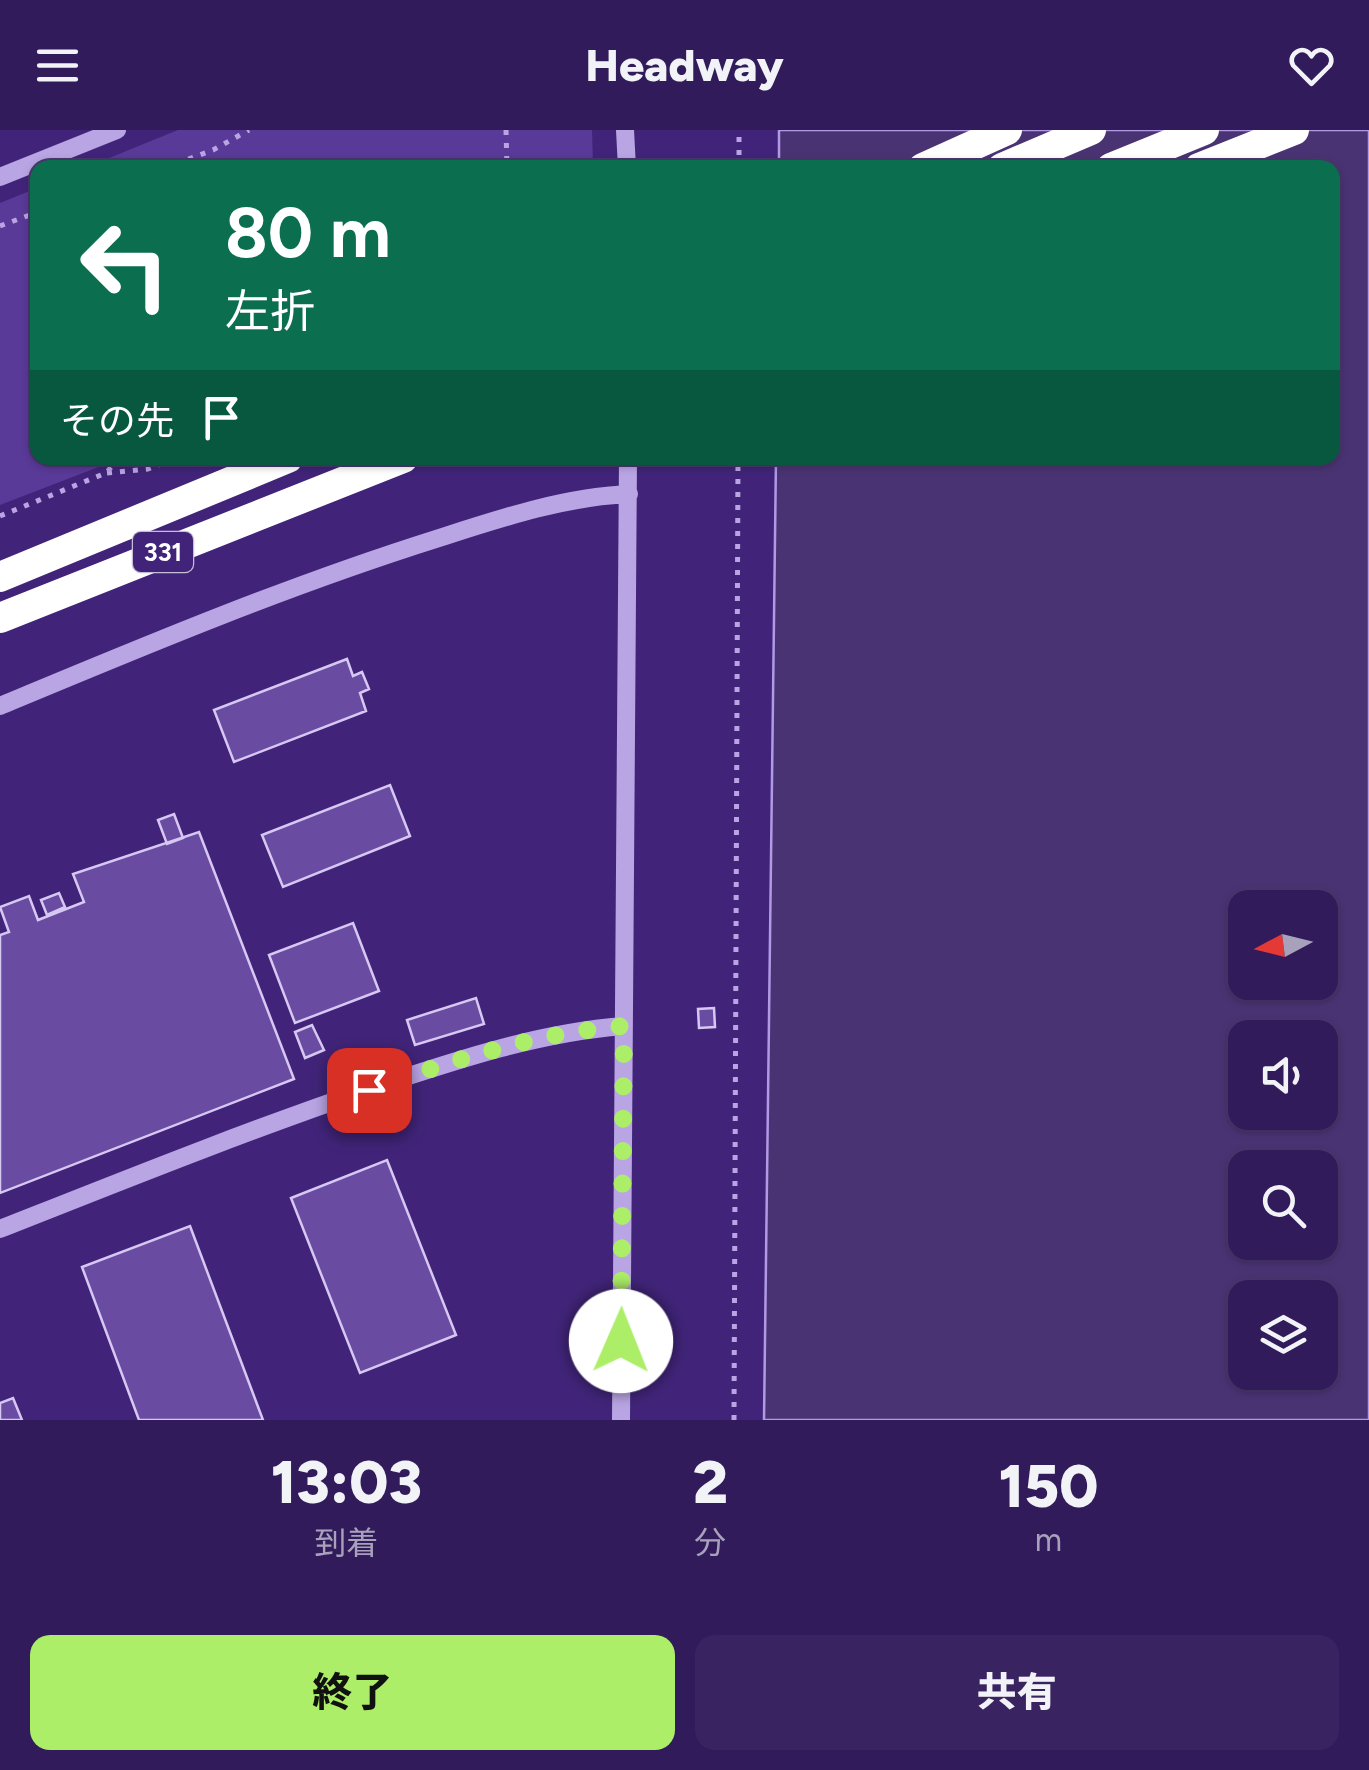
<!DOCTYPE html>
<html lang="ja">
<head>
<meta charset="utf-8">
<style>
  body { margin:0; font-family:Figtree,"Noto Sans JP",sans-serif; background:#392461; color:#f1f3f6; height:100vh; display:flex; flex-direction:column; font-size:38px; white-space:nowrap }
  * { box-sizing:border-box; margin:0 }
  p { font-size:32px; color:#a8a1bb }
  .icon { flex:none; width:55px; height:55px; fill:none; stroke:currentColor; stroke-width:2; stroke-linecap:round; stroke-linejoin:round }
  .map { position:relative; height:1290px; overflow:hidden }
  .sheet { display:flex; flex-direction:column; background:#311b5b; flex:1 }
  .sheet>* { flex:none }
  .guide { position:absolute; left:30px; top:30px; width:1310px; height:305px; border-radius:20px; box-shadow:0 2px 8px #0004,0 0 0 2px #4c3971; background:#0b6e4f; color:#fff; overflow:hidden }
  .needle { width:65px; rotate:263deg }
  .tools { position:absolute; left:1228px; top:760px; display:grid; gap:20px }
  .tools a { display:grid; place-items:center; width:110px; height:110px; border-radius:20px; background:#311b5b; box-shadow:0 2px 8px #0004,0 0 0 2px #4c3971; font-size:50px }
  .pin { position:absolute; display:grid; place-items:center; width:85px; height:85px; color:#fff; margin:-42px; border-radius:20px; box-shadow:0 5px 15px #0006 }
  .me { position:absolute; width:110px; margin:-55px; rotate:1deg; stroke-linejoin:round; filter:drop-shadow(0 0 8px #0008) }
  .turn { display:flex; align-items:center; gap:35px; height:210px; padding:0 30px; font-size:45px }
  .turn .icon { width:130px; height:130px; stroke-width:2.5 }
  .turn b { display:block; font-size:70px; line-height:85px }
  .then { display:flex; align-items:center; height:95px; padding:0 30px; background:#0003; gap:20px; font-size:38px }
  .eta { display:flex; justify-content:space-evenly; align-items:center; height:170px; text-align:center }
  .eta b { font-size:60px; font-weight:800; line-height:70px }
  .button { display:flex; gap:20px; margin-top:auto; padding:20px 30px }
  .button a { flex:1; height:115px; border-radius:20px; background:#adee69; color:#111; font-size:40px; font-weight:800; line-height:115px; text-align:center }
  .button a+a { background:#392461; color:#f1f3f6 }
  header { display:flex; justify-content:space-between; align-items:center; height:130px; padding:0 30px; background:#311b5b; font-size:45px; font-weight:800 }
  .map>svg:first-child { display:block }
  .green { fill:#593a98 }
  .water { fill:#4a3373; stroke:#b199e5; stroke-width:2.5; fill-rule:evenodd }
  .building { fill:#694ca2; stroke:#d6c8f3; stroke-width:2.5 }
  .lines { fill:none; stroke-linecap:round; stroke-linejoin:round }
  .path { stroke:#baa5e4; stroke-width:5; stroke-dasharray:5 8; stroke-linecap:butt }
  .minor { stroke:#baa5e4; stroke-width:18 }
  .highway { stroke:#fff; stroke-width:30 }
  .route { stroke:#adee69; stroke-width:18; stroke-dasharray:0 32.4 }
  .labels { text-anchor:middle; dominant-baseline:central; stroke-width:10; stroke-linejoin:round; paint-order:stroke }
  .shield { fill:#412479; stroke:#c6bdd7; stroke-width:2.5 }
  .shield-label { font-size:25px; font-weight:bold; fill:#fff }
</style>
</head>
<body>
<header><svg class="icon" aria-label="menu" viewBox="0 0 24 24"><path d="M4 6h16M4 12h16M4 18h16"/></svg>Headway<svg class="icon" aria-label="heart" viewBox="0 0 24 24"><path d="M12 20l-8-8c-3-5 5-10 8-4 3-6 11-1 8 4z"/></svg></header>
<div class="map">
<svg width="1369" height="1290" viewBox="0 0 1369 1290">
  <rect width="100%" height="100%" fill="#412479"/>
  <path class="green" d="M178,0H592L593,37H87Z
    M37,58L38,328H122L0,375V73Z"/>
  <path class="water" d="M779,0H1369V1290H764L776,328H1332V38L779,37ZM1245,778H1320V852H1245ZM1245,908H1320V982H1245ZM1245,1038H1320V1112H1245ZM1245,1168H1320V1242H1245Z"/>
  <path class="building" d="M347,529L353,546L362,542L369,559L360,563L366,581L234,632L214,580Z
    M390,655L410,706L283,757L262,705Z
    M174,684L183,708L167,714L158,690Z
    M199,702L294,949L0,1063V805L9,802L0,777L29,766L38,790L84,772L73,744Z
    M59,763L65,777L47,785L41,770Z
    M353,793L379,861L295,893L269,825Z
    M476,868L484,894L415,915L407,890Z
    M714,878L715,897L699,898L698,879Z
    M312,895L324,920L305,928L295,902Z
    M387,1030L456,1205L360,1243L291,1068Z
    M190,1096L263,1290H139L82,1137Z
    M13,1268L22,1290H0V1273Z"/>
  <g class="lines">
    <path class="path" d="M506,0L507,38
      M164,38L213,20L249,0
      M739,38V0
      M0,96L38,82
      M107,343L148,339L176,328
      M0,386L106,343L119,328
      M734,1290L738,328"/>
    <path class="minor" d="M625,0L627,38
      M0,47L117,0
      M0,576C144,516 287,456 436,409C498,389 563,367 629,364
      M0,1099C124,1050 246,1001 372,958C454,931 536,903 623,896
      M621,1290L628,328"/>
    <path class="highway" d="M923,38L1007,0
      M1002,38L1091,0
      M1111,38L1204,0
      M1199,38L1294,0
      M0,447L288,328
      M0,488L403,328"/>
  </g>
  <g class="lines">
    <path class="route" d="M369,960C452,931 535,903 624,896L621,1211"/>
  </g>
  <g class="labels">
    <rect class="shield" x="133" y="402" width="60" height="40" rx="8"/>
    <g class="shield-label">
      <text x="163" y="422">331</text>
    </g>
  </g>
</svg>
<div class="tools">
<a><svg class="needle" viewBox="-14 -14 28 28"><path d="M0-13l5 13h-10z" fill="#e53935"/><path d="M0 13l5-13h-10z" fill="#a8a1bb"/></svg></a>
<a><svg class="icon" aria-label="sound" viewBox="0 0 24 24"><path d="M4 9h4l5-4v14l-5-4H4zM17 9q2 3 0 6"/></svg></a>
<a><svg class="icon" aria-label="search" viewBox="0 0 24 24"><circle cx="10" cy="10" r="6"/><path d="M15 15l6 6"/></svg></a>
<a><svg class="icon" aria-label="layers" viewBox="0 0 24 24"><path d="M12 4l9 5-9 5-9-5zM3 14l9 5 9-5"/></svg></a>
</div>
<div class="pin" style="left:369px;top:960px;background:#d93025"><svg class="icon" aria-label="arrive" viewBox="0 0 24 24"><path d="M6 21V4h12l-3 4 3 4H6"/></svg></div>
<svg class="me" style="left:621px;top:1211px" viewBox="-20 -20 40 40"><circle r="19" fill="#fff"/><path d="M0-13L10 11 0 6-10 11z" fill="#adee69"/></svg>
<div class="guide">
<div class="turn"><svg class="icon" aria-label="left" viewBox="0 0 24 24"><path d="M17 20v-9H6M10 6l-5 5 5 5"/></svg><div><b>80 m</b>左折</div></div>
<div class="then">その先<svg class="icon" aria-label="arrive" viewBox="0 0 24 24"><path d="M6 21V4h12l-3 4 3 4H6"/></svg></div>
</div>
</div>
<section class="sheet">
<div class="eta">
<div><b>13:03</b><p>到着</p></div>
<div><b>2</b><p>分</p></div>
<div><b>150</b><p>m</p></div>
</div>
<div class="button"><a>終了</a><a>共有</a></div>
</section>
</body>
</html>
